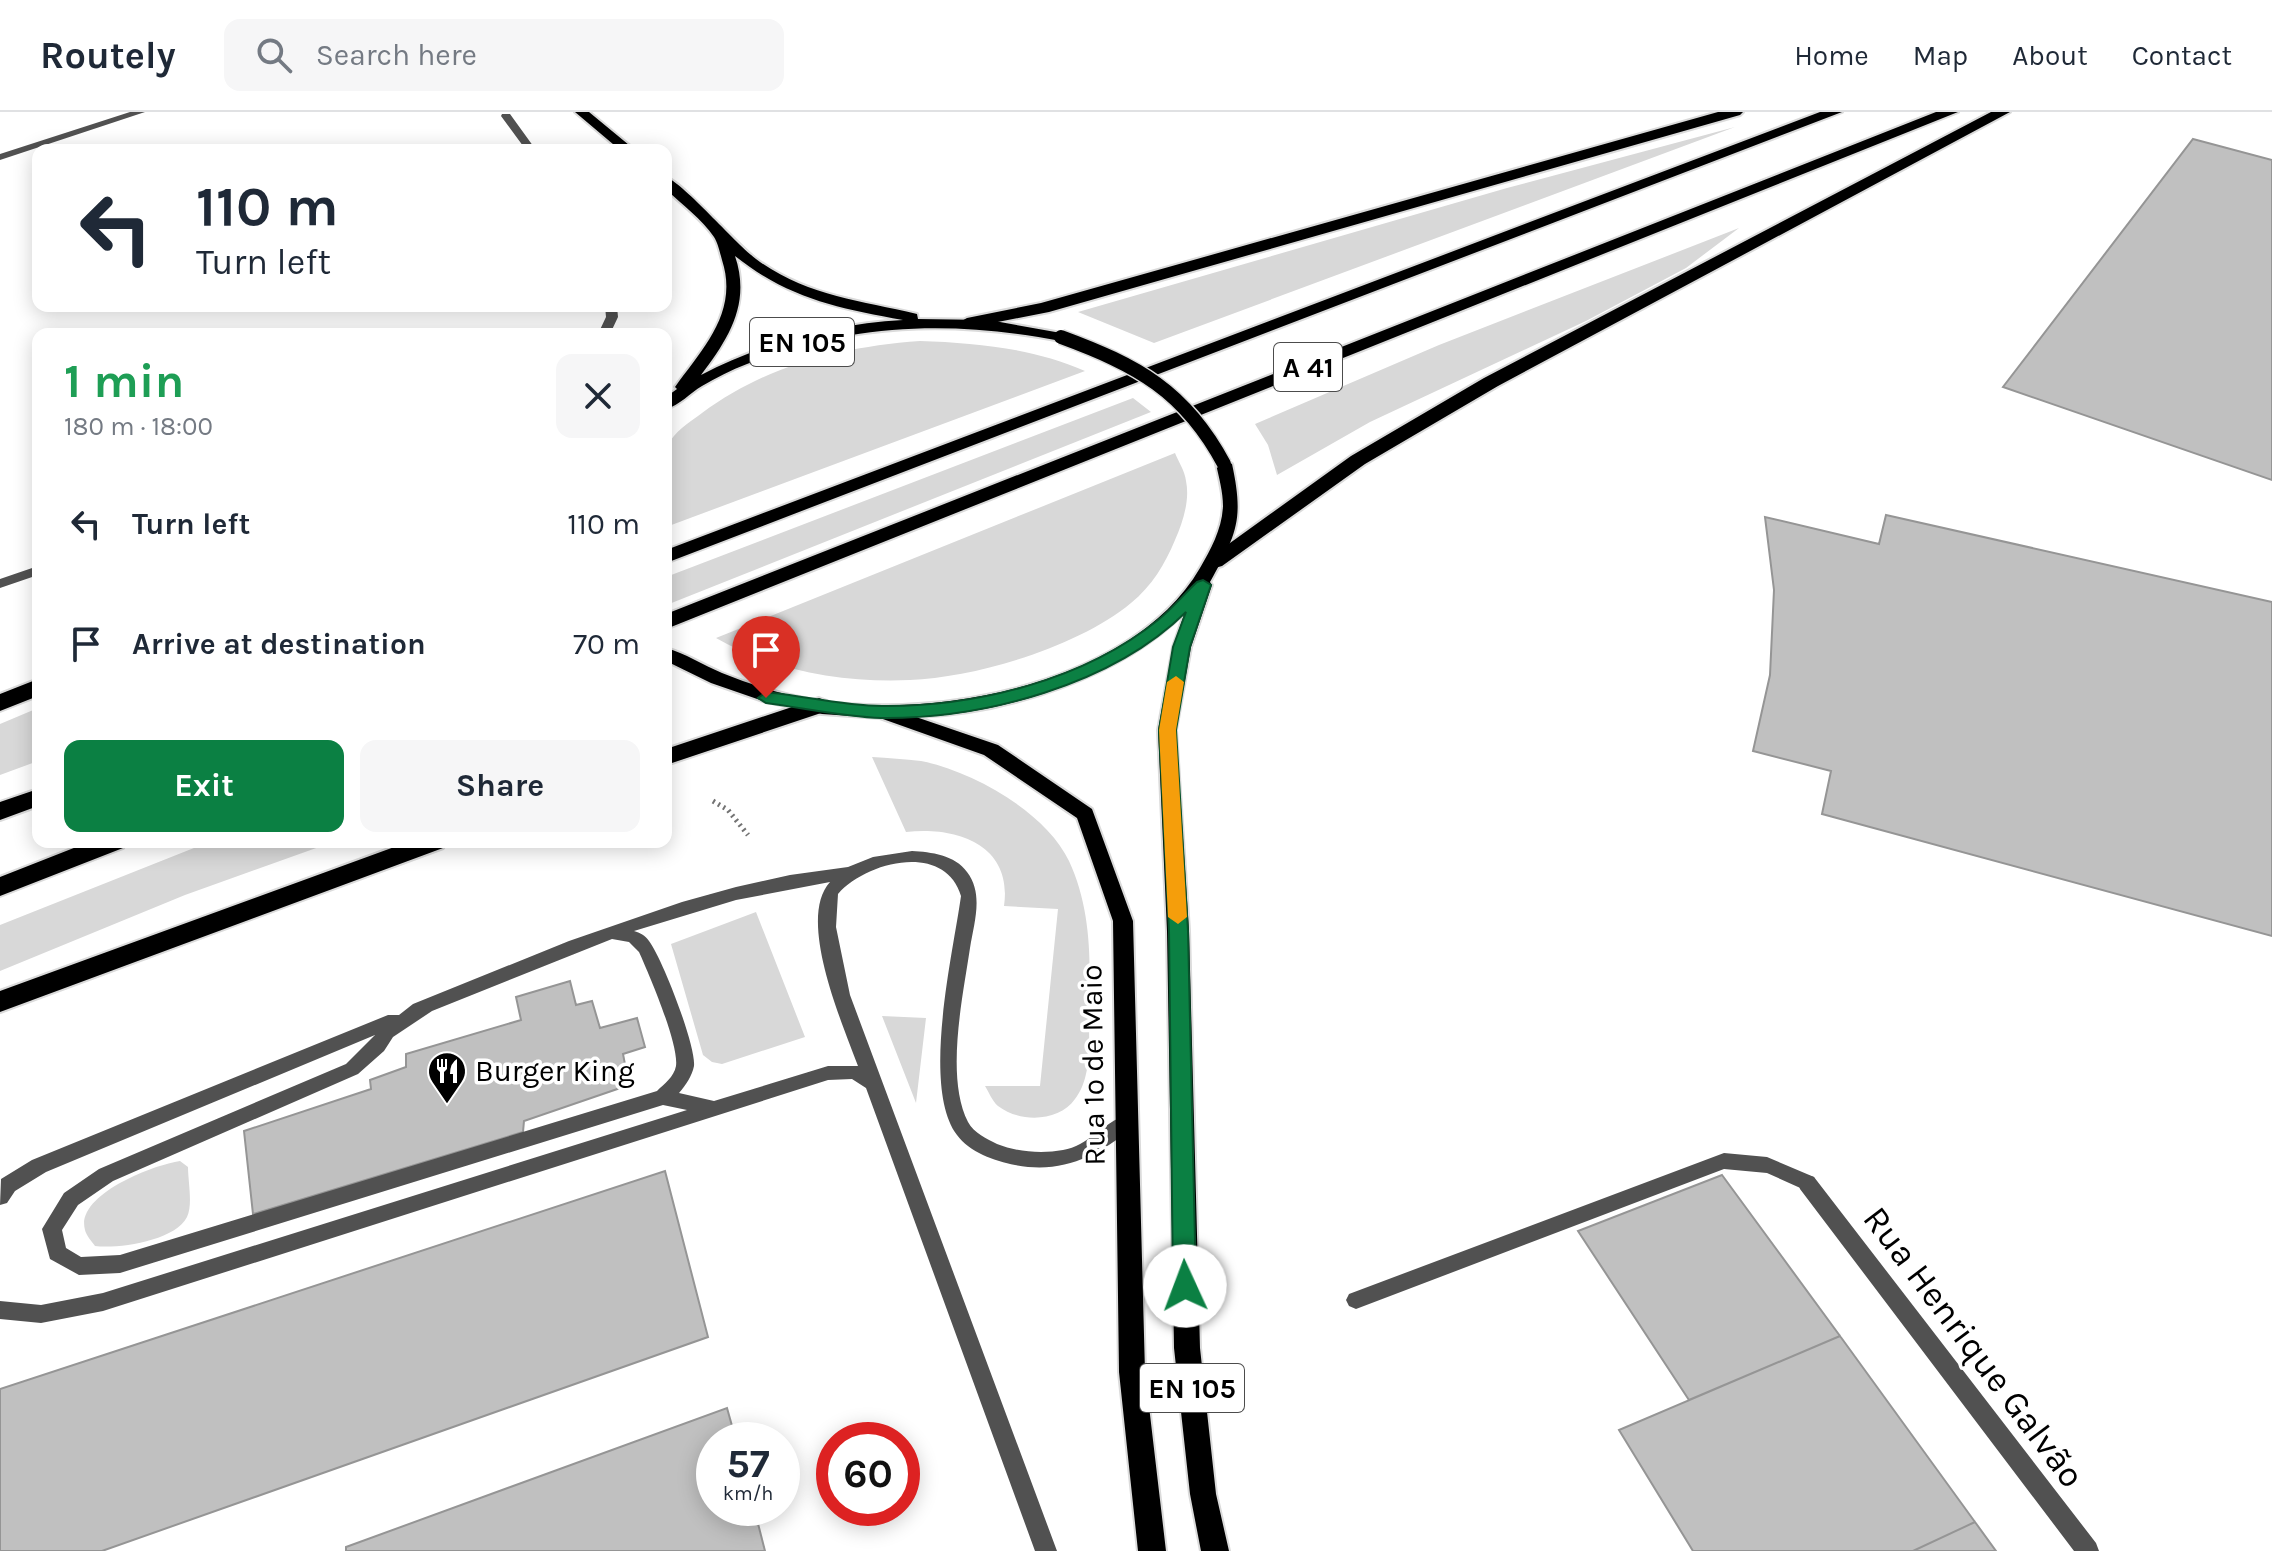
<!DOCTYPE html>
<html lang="en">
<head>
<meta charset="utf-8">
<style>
  body { margin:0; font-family:Karla,sans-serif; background:#f6f6f7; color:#1f2937; height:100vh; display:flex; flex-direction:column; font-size:30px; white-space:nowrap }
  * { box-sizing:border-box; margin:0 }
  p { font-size:26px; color:#747a83 }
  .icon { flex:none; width:44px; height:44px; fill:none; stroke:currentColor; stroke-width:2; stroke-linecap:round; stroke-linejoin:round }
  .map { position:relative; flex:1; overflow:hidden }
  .sheet { position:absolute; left:32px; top:216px; width:640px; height:520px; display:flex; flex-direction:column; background:#fff; border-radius:16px; box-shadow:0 4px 20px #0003 }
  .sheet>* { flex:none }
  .banner { position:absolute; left:32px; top:32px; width:640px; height:168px; border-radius:16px; box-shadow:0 4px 20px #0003; background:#fff; color:#1f2937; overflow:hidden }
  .speed { position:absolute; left:696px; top:1310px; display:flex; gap:16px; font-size:40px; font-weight:700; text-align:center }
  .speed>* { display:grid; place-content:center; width:104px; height:104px; border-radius:50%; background:#fff; box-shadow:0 4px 20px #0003; line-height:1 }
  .speed small { font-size:20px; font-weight:400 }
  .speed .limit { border:12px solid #d22; background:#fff; color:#111 }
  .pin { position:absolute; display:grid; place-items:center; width:68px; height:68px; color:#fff; margin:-82px -34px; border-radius:50% 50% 50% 0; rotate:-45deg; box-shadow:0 0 8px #0007 }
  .pin .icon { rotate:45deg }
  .me { position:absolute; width:88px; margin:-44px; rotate:358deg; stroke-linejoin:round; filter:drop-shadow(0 0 6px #0008) }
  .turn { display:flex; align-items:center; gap:28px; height:168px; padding:0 32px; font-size:36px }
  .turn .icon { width:104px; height:104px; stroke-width:2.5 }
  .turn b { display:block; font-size:56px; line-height:68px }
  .round { display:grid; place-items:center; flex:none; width:84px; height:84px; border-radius:16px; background:#f6f6f7 }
  .head { display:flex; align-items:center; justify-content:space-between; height:136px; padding:0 32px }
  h1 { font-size:48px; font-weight:700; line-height:60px; color:#1e9e55 }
  .cta { display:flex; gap:16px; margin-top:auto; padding:16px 32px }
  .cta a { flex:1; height:92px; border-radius:16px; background:#0b8043; color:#fff; font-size:32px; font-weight:700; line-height:92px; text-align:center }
  .cta a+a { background:#f6f6f7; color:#1f2937 }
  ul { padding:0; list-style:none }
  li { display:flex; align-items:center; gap:24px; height:120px; padding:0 32px }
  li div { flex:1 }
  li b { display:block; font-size:30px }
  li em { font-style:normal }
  header { display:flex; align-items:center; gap:48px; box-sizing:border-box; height:112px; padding:0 40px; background:#fff; border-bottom:2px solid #e0e1e3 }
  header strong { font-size:38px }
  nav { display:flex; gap:44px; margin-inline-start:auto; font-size:28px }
  .search { width:560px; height:72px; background:#f6f6f7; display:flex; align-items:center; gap:20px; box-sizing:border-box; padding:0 28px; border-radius:16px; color:#747a83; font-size:30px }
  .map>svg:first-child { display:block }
  .green { fill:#d8d8d8 }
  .building { fill:#c0c0c0; stroke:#959595; stroke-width:2 }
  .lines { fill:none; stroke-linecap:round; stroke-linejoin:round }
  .primary-casing { stroke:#dbdbdb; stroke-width:4 }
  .motorway-casing { stroke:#dbdbdb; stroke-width:4 }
  .path { stroke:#737373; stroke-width:5; stroke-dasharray:2 4; stroke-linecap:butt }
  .service { fill:#515151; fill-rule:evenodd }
  .minor { fill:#515151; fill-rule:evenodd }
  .primary { fill:#000; fill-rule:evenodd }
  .motorway { fill:#000; fill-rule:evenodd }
  .primary-bridge-casing { stroke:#dbdbdb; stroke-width:17; stroke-linecap:butt }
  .primary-bridge { stroke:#000; stroke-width:14 }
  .route { fill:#0b8043; stroke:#07532c; stroke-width:2 }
  .slow { fill:#f59e0b }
  .labels { text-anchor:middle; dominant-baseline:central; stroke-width:7; stroke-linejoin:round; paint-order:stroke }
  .shield { fill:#fff; stroke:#4c4c4c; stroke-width:2 }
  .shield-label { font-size:28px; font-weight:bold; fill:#000 }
  .street-label { font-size:30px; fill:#000; stroke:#fff }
  .poi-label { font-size:30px; fill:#000; stroke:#fff; text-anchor:start }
  .near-street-label { font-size:36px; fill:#000; stroke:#fff }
</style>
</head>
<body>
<header>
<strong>Routely</strong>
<div class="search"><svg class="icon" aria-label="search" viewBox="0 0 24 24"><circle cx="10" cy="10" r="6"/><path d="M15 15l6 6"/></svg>Search here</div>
<nav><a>Home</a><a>Map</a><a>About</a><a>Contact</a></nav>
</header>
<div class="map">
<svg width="2272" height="1439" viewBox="0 0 2272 1439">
  <rect width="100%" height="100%" fill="#fff"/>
  <path class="green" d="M1735,15L1154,231L1078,200L1507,76Z
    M1739,116L1686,156L1586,209L1370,310L1277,363L1268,333L1255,312L1439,233Z
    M920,229C977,231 1032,236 1085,259L666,415C666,398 662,348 667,335C673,320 690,310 702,301C767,253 840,235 920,229Z
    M1133,286L1151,300L669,492L666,488V465Z
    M1175,341C1178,349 1185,359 1186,369C1190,388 1183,410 1175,428C1165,452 1152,474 1131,491C1078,535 977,565 910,568C845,571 773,559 716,526Z
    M38,596V649L0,663V612Z
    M872,645C888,646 905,647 921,649C972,659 1046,700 1069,749C1090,794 1091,844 1089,892C1088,922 1094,963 1075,987C1059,1010 1020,1011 998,994C992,989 989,980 985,974H1040L1058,797L1004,794C1013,733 957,714 906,720Z
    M209,730H333L185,783L0,859V813Z
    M756,800L805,925L722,952L712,950L703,943L671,832Z
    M882,904L926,906L916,991Z
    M180,1049L188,1055C188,1069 193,1093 187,1105C175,1129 118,1137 95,1134C92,1130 86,1123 85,1118C75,1083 153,1053 180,1049Z"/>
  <path class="building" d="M2193,27L2272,48V368L2003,275Z
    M1886,403L2272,490V824L1822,702L1831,659L1753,639L1770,563L1774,478L1765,405L1879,432Z
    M570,869L576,893L592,889L600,916L637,906L645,935L623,942L629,973L524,1009L523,1020L253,1102L244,1019L371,977L370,968L406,955V942L521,908L516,885Z
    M665,1059L708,1225L102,1439H0V1277Z
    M1722,1063L1840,1224L1689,1288L1578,1119Z
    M1840,1224L1975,1410L1913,1439H1693L1619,1318Z
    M727,1296L736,1328H714V1396H754L765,1439H346V1435Z
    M1975,1410L1996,1439H1913Z"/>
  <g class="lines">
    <g class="primary-casing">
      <path id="primary" d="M575,0H589L635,38H620Z
        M666,65C683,71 735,131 756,147C806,184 859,188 917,202L918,207L989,208L1061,221L1068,225L1061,229C951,208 852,211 747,252C731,258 716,266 702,274C690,281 680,293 666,297V285L677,277L675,275C703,236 739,200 722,148C720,141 718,131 714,125C703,108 681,92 666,77ZM735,144C788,186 837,196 903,208C832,212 763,231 701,263C729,226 751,191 735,144Z
        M1224,347L1232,352C1244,407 1237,422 1210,470L1212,473L1191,535L1176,618L1189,819L1200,1236L1216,1382L1229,1439H1201L1190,1382L1174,1236L1167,819L1158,618L1173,535L1185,500C1121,565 1006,602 916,605L998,633L1092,697L1133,809L1145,1260L1166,1439H1138L1119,1260L1113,809L1077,706L984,643L880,606L822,602L763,589L711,571L666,549V536C685,541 703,553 722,561C754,574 787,584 821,589C942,607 1134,570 1200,456C1211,437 1222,417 1223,394C1223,380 1219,366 1216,352Z"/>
    </g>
    <g class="motorway-casing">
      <path id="motorway" d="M1718,0H1743L1740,3L1049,200L967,216L958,211L967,206L1041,191Z
        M1820,0H1842L666,451V438Z
        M1936,0H1958L666,517V502Z
        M1991,0H2010L1498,274L1365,352L1222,454L1215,456L1205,449L1351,344L1484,266Z
        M38,567V584L0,599V582Z
        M819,586L827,589L830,594L827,599L666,653V637Z
        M38,677V694L0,708V690Z
        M89,730H126L123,736L0,784V765Z
        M408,730H446L443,736L0,900V879Z"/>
    </g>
    <path class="path" d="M713,689L728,698L748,723"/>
    <path class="service" d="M912,739C931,740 955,743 967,760C984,782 974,811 970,836C963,884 945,965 968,1010C974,1021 987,1027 997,1032C1017,1040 1042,1042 1063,1038C1088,1034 1103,1011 1126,1003L1132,1006L1135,1011L1132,1016C1096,1045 1062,1062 1015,1053C995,1049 969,1040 957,1023C921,975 953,842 961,784C945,730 867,749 838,782L836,815L850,883L1057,1439H1035L866,976L852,967L828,968L103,1199L41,1211L0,1207V1189L41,1193L103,1181L687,998L663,993L120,1161L79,1163L50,1147L42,1117L64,1081L99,1057L346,952L375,923L46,1060L15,1079L7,1091L0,1093L1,1067L32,1048L388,903H399L413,892L569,829L682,790L736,775L790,763L848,755L873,745ZM830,770C796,807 843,913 858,954H828L714,989L679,981C686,973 692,964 694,954C696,933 662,846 649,829C645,823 640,821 634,819L736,788ZM612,827L629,830L639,840C649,862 679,932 676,954C674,965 664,972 657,979L120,1143L81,1145L66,1136L62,1118L78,1093L113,1069L358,962L384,939L393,925L432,899Z
      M1724,1041L1767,1045L1814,1065L1816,1071L1814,1077L1807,1079L1767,1061L1724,1057L1356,1197L1349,1194L1346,1188L1349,1182Z"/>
    <path class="minor" d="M130,0H145L0,48V42Z
      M502,2H510L536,38H526L501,4Z
      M605,194H617L618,205L610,222H598L606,205Z
      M38,454V463L0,476V467Z
      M1807,1063L1814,1065L2096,1431L2099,1439H2074L1800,1077L1798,1071L1800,1065Z"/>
    <use href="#primary" class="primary"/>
    <use href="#motorway" class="motorway"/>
    <g class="primary-bridge-casing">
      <path id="primary-bridge" d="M1061,225C1137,253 1185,279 1224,352"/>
    </g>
    <use href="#primary-bridge" class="primary-bridge"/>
  </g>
  <path class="route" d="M1203,468L1211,473L1190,535L1176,618L1188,819L1196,1174L1193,1182L1185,1185L1177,1182L1173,1174L1169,819L1159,618L1173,535L1186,500C1112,573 984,607 881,606C844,605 804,596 766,591L758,586L766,580C804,584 844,594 882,594C976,595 1084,568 1158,508C1172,497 1184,482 1197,470Z"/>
  <path class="slow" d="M1176,564L1184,570L1176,618L1187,805L1178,812L1168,805L1159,618L1167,570Z"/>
  <defs>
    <g id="restaurant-pin" transform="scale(2)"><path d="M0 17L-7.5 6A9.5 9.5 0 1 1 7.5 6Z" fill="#000" stroke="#fff"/><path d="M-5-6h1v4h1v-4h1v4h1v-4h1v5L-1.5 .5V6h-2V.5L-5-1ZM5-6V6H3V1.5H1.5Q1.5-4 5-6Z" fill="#fff"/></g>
  </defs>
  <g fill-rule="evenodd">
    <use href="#restaurant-pin" x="447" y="959"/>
  </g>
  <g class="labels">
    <g class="shield">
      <rect x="750" y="206" width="104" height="48" rx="6"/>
      <rect x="1274" y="231" width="68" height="48" rx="6"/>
      <rect x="1140" y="1252" width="104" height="48" rx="6"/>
    </g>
    <g class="shield-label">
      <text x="802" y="230">EN 105</text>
      <text x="1308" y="255">A 41</text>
      <text x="1192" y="1276">EN 105</text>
    </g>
    <g class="street-label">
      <text transform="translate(1093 953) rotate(-91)">Rua 1º de Maio</text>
    </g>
    <g class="poi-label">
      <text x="475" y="959">Burger King</text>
    </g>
    <g class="near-street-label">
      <text transform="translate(1974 1235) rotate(53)">Rua Henrique Galvão</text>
    </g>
  </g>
</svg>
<div class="speed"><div>57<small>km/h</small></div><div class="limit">60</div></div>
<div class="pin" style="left:766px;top:586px;background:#d93025"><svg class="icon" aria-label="arrive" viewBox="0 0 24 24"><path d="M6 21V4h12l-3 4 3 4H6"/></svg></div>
<svg class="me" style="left:1185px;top:1174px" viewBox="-20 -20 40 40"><circle r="19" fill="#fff"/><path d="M0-13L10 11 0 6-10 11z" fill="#0b8043"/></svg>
<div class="banner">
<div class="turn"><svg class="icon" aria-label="left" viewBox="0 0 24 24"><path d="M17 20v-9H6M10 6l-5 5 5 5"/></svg><div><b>110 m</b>Turn left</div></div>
</div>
<section class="sheet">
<div class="head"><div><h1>1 min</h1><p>180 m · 18:00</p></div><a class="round"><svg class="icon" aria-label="close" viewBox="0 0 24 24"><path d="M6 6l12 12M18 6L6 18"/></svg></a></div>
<ul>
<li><svg class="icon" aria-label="left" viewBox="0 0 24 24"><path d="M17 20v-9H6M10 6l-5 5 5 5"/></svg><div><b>Turn left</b></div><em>110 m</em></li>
<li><svg class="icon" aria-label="arrive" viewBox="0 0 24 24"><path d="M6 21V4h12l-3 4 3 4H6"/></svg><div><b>Arrive at destination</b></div><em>70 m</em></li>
</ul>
<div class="cta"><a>Exit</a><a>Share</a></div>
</section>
</div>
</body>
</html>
